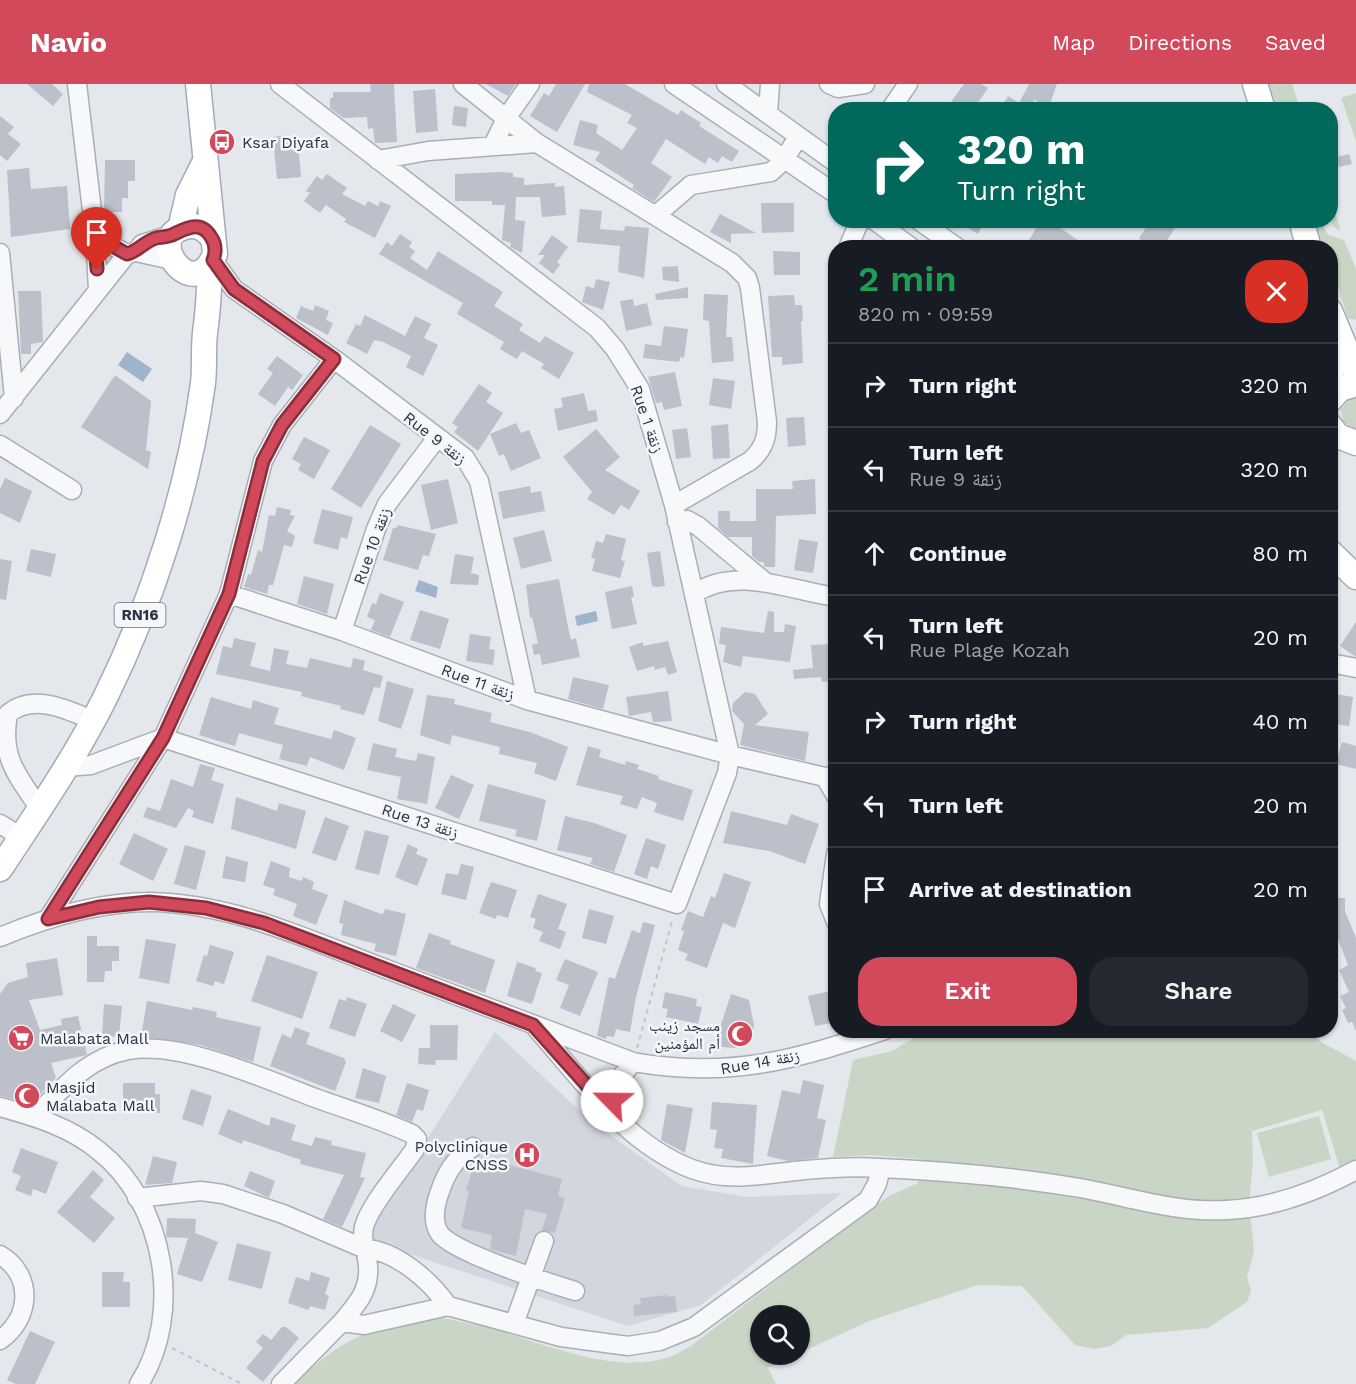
<!DOCTYPE html>
<html lang="en">
<head>
<meta charset="utf-8">
<style>
  body { margin:0; font-family:"Work Sans","Noto Naskh Arabic",sans-serif; background:#242831; color:#f1f3f6; height:100vh; display:flex; flex-direction:column; font-size:22px; white-space:nowrap }
  * { box-sizing:border-box; margin:0 }
  p { font-size:20px; color:#9ea1a6 }
  .icon { flex:none; width:33px; height:33px; fill:none; stroke:currentColor; stroke-width:2; stroke-linecap:round; stroke-linejoin:round }
  .map { position:relative; flex:1; overflow:hidden }
  .details { position:absolute; left:828px; top:156px; width:510px; height:798px; display:flex; flex-direction:column; background:#171b24; border-radius:24px; box-shadow:0 2px 4px #0004 }
  .details>* { flex:none }
  .banner { position:absolute; left:828px; top:18px; width:510px; height:126px; border-radius:24px; box-shadow:0 2px 4px #0004; background:#00695c; color:#fff; overflow:hidden }
  .buttons { position:absolute; left:750px; top:1221px; display:grid; gap:12px }
  .buttons a { display:grid; place-items:center; width:60px; height:60px; border-radius:50%; background:#171b24; box-shadow:0 2px 4px #0004; font-size:30px }
  .pin { position:absolute; display:grid; place-items:center; width:51px; height:51px; color:#fff; margin:-62px -26px; border-radius:50% 50% 50% 0; rotate:-45deg; box-shadow:0 0 6px #0007 }
  .pin .icon { rotate:45deg }
  .me { position:absolute; width:66px; margin:-33px; rotate:293deg; stroke-linejoin:round; filter:drop-shadow(0 0 4px #0008) }
  .turn { display:flex; align-items:center; gap:21px; height:126px; padding:0 30px; font-size:27px }
  .turn .icon { width:78px; height:78px; stroke-width:2.5 }
  .turn b { display:block; font-size:42px; line-height:51px }
  .round { display:grid; place-items:center; flex:none; width:63px; height:63px; border-radius:24px; background:#242831 }
  .summary { display:flex; align-items:center; justify-content:space-between; height:102px; padding:0 30px }
  h1 { font-size:36px; font-weight:600; line-height:45px; color:#1e9e55 }
  .cta { display:flex; gap:12px; margin-top:auto; padding:12px 30px }
  .cta a { flex:1; height:69px; border-radius:24px; background:#d1495b; color:#fff; font-size:24px; font-weight:600; line-height:69px; text-align:center }
  .cta a+a { background:#242831; color:#f1f3f6 }
  ul { padding:0; list-style:none }
  li { display:flex; align-items:center; gap:18px; height:84px; padding:0 30px; border-top:2px solid #363941 }
  li div { flex:1 }
  li b { display:block; font-size:22px }
  li em { font-style:normal }
  header { display:flex; align-items:center; gap:36px; box-sizing:border-box; height:84px; padding:0 30px; background:#d1495b; color:#fff }
  header strong { font-size:28px }
  nav { display:flex; gap:33px; margin-inline-start:auto; font-size:21px }
  .map>svg:first-child { display:block }
  .built { fill:#d2d6de }
  .green { fill:#c9d6c5 }
  .water { fill:#9fb4cc }
  .building { fill:#bbc0ca }
  .lines { fill:none; stroke-linecap:round; stroke-linejoin:round }
  .minor-casing { stroke:#a9aeb7; stroke-width:21 }
  .major-casing { stroke:#a3abb8; stroke-width:27 }
  .path { stroke:#c2c5cb; stroke-width:2; stroke-dasharray:4.5 4.5; stroke-linecap:butt }
  .minor { stroke:#f7f8fa; stroke-width:18 }
  .major { stroke:#fff; stroke-width:24 }
  .route-casing { stroke:#882f3b; stroke-width:15 }
  .route { stroke:#d1495b; stroke-width:10 }
  .labels { text-anchor:middle; dominant-baseline:central; stroke-width:5; stroke-linejoin:round; paint-order:stroke }
  .shield { fill:#f4f6f9; stroke:#676e7b; stroke-width:1.5 }
  .shield-label { font-size:15px; font-weight:bold; fill:#2b3445 }
  .poi-label { font-size:16px; fill:#2b3445; stroke:#f4f6f9; text-anchor:start }
  .street-label { font-size:16px; fill:#2b3445; stroke:#f4f6f9 }
</style>
</head>
<body>
<header>
<strong>Navio</strong>
<nav><a>Map</a><a>Directions</a><a>Saved</a></nav>
</header>
<div class="map">
<svg width="1356" height="1300" viewBox="0 0 1356 1300">
  <rect width="100%" height="100%" fill="#e4e7ec"/>
  <path class="built" d="M495,948L593,1039L682,1102L747,1113L842,1109L701,1221L628,1242L364,1155Z"/>
  <path class="green" d="M1268,0H1292L1300,25H1277Z
    M1356,9V57L1341,14Z
    M1330,115H1331L1341,147L1332,142Z
    M1314,137H1321L1328,151L1344,156L1356,185V236L1348,234L1331,183L1330,164L1324,163Z
    M1356,314V344H1354L1343,338L1341,325L1349,316Z
    M926,947H1310L1321,958L1356,977V1077L1340,1085L1322,1026L1252,1047L1253,1077L1249,1118L1254,1167L1247,1193L1251,1207L1247,1218L1208,1244L1126,1251L1111,1262L1094,1265L1075,1261L1022,1202L978,1201L869,1237L800,1269V1232H760V1270L797,1271L768,1284L776,1300H294C333,1261 377,1236 435,1234C446,1233 459,1238 471,1240C531,1252 605,1292 666,1274C675,1272 683,1266 691,1262L871,1124L891,1111L918,1099L920,1075L871,1071L833,1073L853,976L892,967Z
    M1319,1032L1331,1075L1269,1093L1257,1049Z"/>
  <path class="water" d="M127,268L152,285L143,298L118,281Z
    M419,496L438,503L436,514L415,507Z
    M596,527L598,537L577,542L575,532Z"/>
  <path class="building" d="M27,0H52L63,10L53,22Z
    M370,0H394L397,58L375,59L373,44L368,45L367,33L343,34L330,24V14H333V8H371Z
    M486,0H516L508,12Z
    M556,0H585L557,48L530,32L544,9L549,12Z
    M589,0H625L678,31L681,26L701,39L699,42L739,67L732,78L722,72L718,79L709,73L705,80L666,55L651,79L672,93L654,118L632,104L634,101L595,76L600,68L573,61L580,36L598,41L596,49L622,66L637,44L627,39L632,31L587,8Z
    M964,0H981L988,4L973,26H945Z
    M1029,0H1057L1049,23L1034,16L1028,26H999L1008,12L1019,19Z
    M435,5L438,47L416,49L413,7Z
    M454,22L468,24L466,43L452,41Z
    M0,32L14,43L8,50L21,60L7,77L0,71Z
    M287,51V59L298,58L301,93L277,95L273,53Z
    M1349,70L1352,80L1339,83L1336,73Z
    M105,76H135V97H128V114H122V128H104Z
    M29,84L31,105L67,102L70,145L11,153L7,86Z
    M501,88L513,89V93L524,94V101L555,99V103L564,102L566,131L542,133L540,113H516L515,136L525,137L522,169L510,163L511,159L502,156L505,121H492V117H455V90Z
    M327,90L347,104L342,110L365,122L368,117L378,122L380,117L391,122L375,154L344,138L346,135L326,121L320,129L304,117L310,109L306,107L317,92L322,96Z
    M761,119H794V148L762,149Z
    M580,125L602,127L600,145L624,147L625,142L649,144L644,194L618,188L620,162L577,158Z
    M720,130L756,149L731,150V159L710,148Z
    M955,136H986L978,150Z
    M1041,136H1049L1089,164H1030L1033,159L1029,156Z
    M1151,136H1180L1162,164H1138L1142,157L1139,154Z
    M400,150L412,158L409,163L415,167L410,174L427,186L438,167L503,208L494,222L523,240L519,246L540,259L545,252L574,269L559,295L541,284L544,280L522,267L517,275L500,265L504,258L457,230L463,219L379,170L387,158L392,162Z
    M552,151L568,163L557,178L560,181L553,190L539,179L545,171H538Z
    M773,167L800,168V191H774Z
    M678,182L679,198L663,196L662,183Z
    M596,195L610,198L603,226L582,218L586,202L594,204Z
    M688,203V214L656,216L655,210Z
    M18,207H41L43,258L31,260V270H21Z
    M704,210L728,211L726,253H732L734,277L712,279L709,237L703,236Z
    M794,211L795,221H802L803,237H801L803,279L782,281V273H772L768,212Z
    M633,215L634,222L647,219L652,241L626,247L620,217Z
    M315,221L329,227L326,236L333,239L328,251L296,234L301,222L313,227Z
    M365,231L405,252L415,232L431,240L424,254L438,261L423,292L406,283L411,272L383,258L374,256L367,270L346,259L356,240L360,242Z
    M664,242L688,245L684,274L680,273L679,278L643,274L645,260L661,262Z
    M277,272L303,291L292,306L288,303L275,322L258,310L273,289L267,285Z
    M675,288L682,322L664,326L662,318L656,319L648,293Z
    M115,291L151,317L146,366L151,368L148,385L81,343Z
    M713,294L735,297L731,325L709,321Z
    M479,300L492,309L486,318L503,329L478,367L454,348L458,343L452,339Z
    M584,309L588,327L596,326L598,337L558,347L554,325L563,323L561,314Z
    M804,333L806,361L788,363L786,334Z
    M516,339L521,349L529,346L541,374L511,387L504,370L499,372L490,350Z
    M728,340L730,374L713,375L711,342Z
    M370,341L401,360L361,424L331,405Z
    M687,344L691,373L676,375L672,346Z
    M596,345L620,373L605,386L640,407L629,426L621,421L614,431L587,415L592,408L563,373Z
    M304,353L330,366L314,395L298,386L301,380L292,375Z
    M5,394L32,407L20,439L0,429V405Z
    M448,395L458,439L431,446L421,401Z
    M815,395L816,430L776,432L775,483H764V478H759L752,472V453H728L718,444V427H730V437H756V405H793L792,397Z
    M530,402L531,409L541,407L545,427L503,435L498,408Z
    M277,423L291,426L290,431L295,432L287,447L295,452L292,463L284,461L273,501H269L267,510L244,503L248,490L251,491L258,466L262,468L269,431L275,432Z
    M322,425L353,433L347,455L341,453L338,466L313,459Z
    M398,441L436,450L429,472L423,471L418,486L383,476L393,444H396Z
    M544,446L552,477L521,485L513,454Z
    M606,450L626,455L621,476L625,477L620,494L592,487L595,475L591,474L596,457L603,459Z
    M799,455L818,458L813,489L794,486Z
    M31,465L56,470L51,493L26,487Z
    M660,467L665,502L656,503L652,502L647,469Z
    M455,470L474,473L471,489L479,491L478,501L450,500Z
    M0,475L12,477L6,516L0,515Z
    M304,492L334,500L327,530L297,520Z
    M559,495L568,543L571,556L576,554L580,573L542,581L540,570L534,571L532,561L538,559L532,533L530,534L526,501Z
    M632,502L634,513H631L637,540L612,545L605,508Z
    M380,509L404,518L390,553L371,546L375,536L367,533L372,519L376,520Z
    M420,526L449,535L440,565L410,556Z
    M768,527L774,528V548H784L785,540L796,542L790,578L743,572L741,583L723,578L726,561L719,560L721,543L764,549Z
    M1356,538V573L1340,562Z
    M470,550L491,553L489,565L495,566L493,581L466,577Z
    M234,554L256,559L250,582L270,587L274,564L289,567L286,580L307,584L310,574L351,584L353,574L365,577L363,586L383,592L380,604L374,603L364,631L340,625L341,622L301,612L302,608L216,590L223,562L232,564Z
    M668,557L677,588L668,591L665,583L655,586L654,582L637,587L629,563L643,558V562Z
    M832,560L835,597L822,598L821,593L794,595L793,586L813,584L811,561Z
    M573,593L609,601L603,625L568,615Z
    M387,597L414,605L401,645L378,637Z
    M668,607L672,637L653,638L651,628L629,632L626,613Z
    M745,608L755,610L768,630L755,641L809,648L805,677L740,661L744,640L732,627L733,619Z
    M1330,609L1353,613L1349,642L1330,639Z
    M427,611L455,615L454,620L492,629L490,638L530,648L568,663L556,697L534,689L537,679L499,670L500,663L452,651L450,661L420,651Z
    M211,613L251,625L253,616L279,624L274,640L331,655L334,646L356,654L344,686L310,673L307,682L279,675L283,661L239,649L235,662L199,651Z
    M1342,658L1356,662V685L1336,680Z
    M373,659L397,665L395,673L416,677L418,669L435,673L427,720L397,715L401,693L367,686Z
    M588,662L601,666L599,673L625,681L626,677L639,681L637,685L659,692L658,695L693,706L683,737L654,728L657,719L642,713L637,725L620,720L623,712L576,701Z
    M200,680L215,684L211,696L224,700L213,740L192,733L194,727L188,724L176,744L143,733L147,723L160,727L171,695L193,703Z
    M451,691L474,701L459,735L435,724Z
    M488,700L546,716L537,757L515,752L517,746L479,737Z
    M236,713L277,727L279,719L306,727L296,765L231,745Z
    M731,727L787,741L791,730L819,740L805,780L769,767L723,759Z
    M565,732L594,739L627,751L614,788L590,780L593,774L557,766Z
    M325,733L349,742L336,777L312,769Z
    M365,746L389,752L379,791L355,785Z
    M134,749L168,765L153,797L119,780Z
    M646,754L666,761L658,785L651,782L647,795L634,790Z
    M408,760L418,765L416,770L428,775L417,802L395,793Z
    M185,761L206,767L196,806L174,800Z
    M226,772L248,778L245,798L222,794Z
    M271,777L290,784L289,793L302,797L303,793L314,798L312,805L328,811L316,841L293,832L297,820L273,811L275,805L263,801Z
    M461,780L474,783L466,816L441,810L446,789L458,791Z
    M724,789L751,798L735,844L723,839L707,884L685,876L688,870L678,866L684,847L681,846L688,827L703,833L711,812L715,814Z
    M491,798L517,806L508,834L497,831L496,835L479,829Z
    M538,810L567,820L558,845L566,848L560,865L539,857L543,848L533,844L536,835L530,833Z
    M1330,814H1345V827L1356,854V947L1352,938L1348,939L1342,926L1346,924L1340,912L1349,908L1339,886L1348,881L1330,835Z
    M344,816L381,830H383L385,825L406,830L396,872L374,867L376,860L341,851L343,840L339,839Z
    M589,825L614,832L606,860L582,854Z
    M643,838L655,841L636,913L630,948L616,945L614,953L607,952L606,955L597,952L609,893L615,895L632,846L640,849Z
    M429,849L451,857L450,860L495,876L485,909L416,884Z
    M87,852H97V862H119V877H112V887H105L104,898H87Z
    M146,855L176,860L169,900L139,894Z
    M210,861L234,868L224,900L215,897L213,902L196,897L204,871L207,872Z
    M267,871L318,888L302,935L251,917Z
    M57,874L63,911L29,916L40,946L62,941L61,935L78,932L87,971L51,979L56,994L31,1020L0,1012V910L8,899L28,893L26,879Z
    M565,875L598,888L580,932L560,924L569,901L556,896Z
    M517,878L536,884L535,887L542,889L532,920L507,912Z
    M836,906V938L815,942L808,912Z
    M665,908L697,915L696,922L702,923L698,940L666,933L668,925L662,924Z
    M731,910L749,916L754,941L750,959L734,964L714,962Z
    M347,913L367,920L355,953L329,944L339,915L346,917Z
    M147,917L192,926L193,923L217,928L216,933L261,943L253,978L201,961L141,953Z
    M104,920L122,922L119,953L102,952Z
    M393,920L416,931L402,958L380,947Z
    M430,941H458L457,976H436L435,981L418,980L419,964H430Z
    M295,943L310,949L306,960L344,974L346,978L335,1007L270,982L282,950L291,954Z
    M363,984L386,992L379,1019L355,1014Z
    M803,996L824,1001L817,1034L826,1036L818,1074L788,1077L767,1072L782,1006L800,1010Z
    M123,999H155V1010H160V1029L123,1028Z
    M407,999L429,1006L423,1027L417,1025L412,1038L396,1031Z
    M191,1005L212,1012L203,1042L182,1035Z
    M712,1018L757,1021L753,1080L721,1074L723,1065L714,1064L717,1046L710,1045Z
    M667,1020L693,1024L685,1069L661,1056Z
    M228,1025L269,1042L271,1033L296,1041L291,1056L312,1062L315,1053L332,1057L331,1061L366,1069L360,1093L365,1094L342,1143L323,1135L344,1091L300,1080L301,1076L243,1056L242,1060L218,1050Z
    M21,1064L58,1078L46,1110L33,1105L31,1112L15,1106L21,1092L12,1088Z
    M153,1072L177,1078L172,1099L145,1101Z
    M478,1073L562,1095L558,1112L565,1114L555,1149L542,1146L547,1130L525,1125L516,1172L490,1165L492,1151L461,1144L469,1107H466L475,1076Z
    M93,1086L104,1096L90,1113L115,1134L94,1159L57,1128Z
    M250,1087L275,1097L269,1114L244,1102Z
    M167,1134L196,1135L195,1149L218,1158L202,1198L177,1190L188,1154L166,1153Z
    M237,1159L271,1168L262,1205L228,1196Z
    M102,1188H124L123,1198H130V1223H102Z
    M311,1188L330,1194L325,1210L329,1212L325,1226L310,1222L308,1226L288,1219L296,1193L309,1197Z
    M667,1211V1213L675,1212L677,1228L634,1232L633,1221L641,1220L640,1214Z
    M282,1243H286L299,1254L263,1298L246,1284L263,1264L256,1258L263,1250L271,1256Z
    M30,1247L55,1258L35,1300H16L7,1296Z"/>
  <g class="lines">
    <g class="minor-casing">
      <path id="minor" d="M77,0L95,152L98,205
        M463,0L537,59L732,179L747,194L750,204L767,338C767,355 763,366 750,377L674,421
        M674,0L836,110
        M726,0L836,79
        M829,0L838,4L865,0
        M890,26L908,0
        M768,29L770,0
        M493,61L507,33L530,0
        M378,76L428,67L537,59
        M656,131L691,101L771,88L784,76L798,53
        M874,136L912,164
        M918,136L958,164
        M95,152L127,170
        M848,164L860,136
        M0,169L14,314
        M172,176L136,168L142,160L174,150
        M213,176L234,205L334,275L465,374L479,397L527,616
        M0,330L127,170L136,168
        M0,361L72,406
        M677,438L687,436L698,442L765,498
        M229,510L342,547L527,616L730,671L825,693L836,692
        M694,510C736,481 791,507 836,513
        M342,547L376,445L387,420L436,355
        M1330,579L1356,584
        M66,683L91,681L163,654L677,820L727,689L730,671L674,421L640,305L615,265L597,244L280,0
        M825,693L836,712
        M40,725C17,691 0,673 8,630C32,609 66,625 92,636
        M0,740L21,753
        M836,770L829,820L836,838
        M48,835L163,654L229,510L263,377L282,341L334,275
        M0,853C48,833 98,818 150,818C231,819 307,855 381,883C465,915 549,947 633,978C729,995 794,976 885,946
        M536,944C582,996 626,1060 692,1085C727,1098 760,1091 795,1087C824,1084 853,1082 881,1084C947,1087 1015,1093 1080,1104C1130,1113 1176,1129 1227,1126C1272,1124 1317,1107 1356,1086
        M0,1023C36,1033 70,1043 99,1067C165,1119 184,1230 139,1300
        M608,1025L617,998L633,978
        M35,1033C62,1004 88,973 129,966C181,956 269,997 318,1015C349,1026 382,1036 412,1050L417,1055L415,1065C401,1085 375,1115 366,1137C359,1153 367,1167 368,1182C370,1207 356,1221 342,1238
        M473,1063C454,1075 446,1089 439,1110C435,1122 432,1139 440,1150C455,1169 549,1199 575,1207
        M137,1114L201,1107L223,1110L283,1130L363,1164C396,1167 429,1195 448,1222
        M0,1171C34,1191 31,1235 0,1256
        M514,1240L544,1157
        M281,1300L342,1238L364,1241L448,1222L561,1253L628,1262L660,1257L694,1243L868,1116L877,1100L881,1084"/>
    </g>
    <g class="major-casing">
      <path id="major" d="M198,0L215,170C193,225 139,148 190,142C200,141 208,148 213,155
        M1255,0L1263,26
        M1301,136L1309,164
        M180,145L188,111L205,77
        M1330,227L1356,289
        M1330,284L1334,311
        M1330,316L1340,305L1356,300
        M1330,342L1338,352L1356,359
        M1330,468L1356,493
        M0,785C37,729 75,674 105,614C152,519 189,404 203,299C205,282 203,265 205,249C208,226 210,204 209,181"/>
    </g>
    <path class="path" d="M835,499L836,419
      M637,964L673,834
      M172,1264L242,1300"/>
    <use href="#minor" class="minor"/>
    <use href="#major" class="major"/>
  </g>
  <g class="lines">
    <g class="route-casing">
      <path id="route" d="M97,185L95,152L127,170C138,167 144,158 156,154C161,153 169,153 174,150C187,144 201,136 211,153C216,160 216,168 213,176L234,205L334,275L282,341L263,377L229,510L163,654L48,835L99,823L149,818L206,824L264,839L533,941L608,1025L612,1017"/>
    </g>
    <use href="#route" class="route"/>
  </g>
  <defs>
    <g id="bus-disc" transform="scale(1.35)"><circle r="9.5" fill="#d1495b" stroke="#f4f6f9"/><path d="M-5-6H5V4H4V6H2V4H-2V6H-4V4H-5ZM-3.5-4V0h7V-4ZM-3.5 1.2v1.5H-2V1.2ZM2 1.2v1.5H3.5V1.2Z" fill="#fff"/></g>
    <g id="mosque-disc" transform="scale(1.35)"><circle r="9.5" fill="#d1495b" stroke="#f4f6f9"/><path d="M3.5-4.9A6 6 0 1 0 3.5 4.9A5 5 0 1 1 3.5-4.9Z" fill="#fff"/></g>
    <g id="supermarket-disc" transform="scale(1.35)"><circle r="9.5" fill="#d1495b" stroke="#f4f6f9"/><path d="M-6-5.5h2.5l.6 2H6L4.5 2H-2.5L-4.4-4H-6ZM-1.5 3.2a1.3 1.3 0 1 0 .1 0ZM3 3.2a1.3 1.3 0 1 0 .1 0Z" fill="#fff"/></g>
    <g id="hospital-disc" transform="scale(1.35)"><circle r="9.5" fill="#d1495b" stroke="#f4f6f9"/><path d="M-5-5h3v3.5h4V-5h3V5h-3V1.5h-4V5h-3Z" fill="#fff"/></g>
  </defs>
  <g fill-rule="evenodd">
    <use href="#bus-disc" x="222" y="58"/>
    <use href="#mosque-disc" x="740" y="950"/>
    <use href="#supermarket-disc" x="21" y="954"/>
    <use href="#mosque-disc" x="27" y="1012"/>
    <use href="#hospital-disc" x="527" y="1071"/>
  </g>
  <g class="labels">
    <rect class="shield" x="114.5" y="519" width="51" height="24" rx="4.5"/>
    <g class="shield-label">
      <text x="140" y="531">RN16</text>
    </g>
    <g class="poi-label">
      <text x="242" y="58">Ksar Diyafa</text>
      <text x="720" y="941" text-anchor="end">مسجد زينب<tspan x="720" dy="18">أم المؤمنين</tspan></text>
      <text x="40" y="954">Malabata Mall</text>
      <text x="46" y="1003">Masjid<tspan x="46" dy="18">Malabata Mall</tspan></text>
      <text x="508" y="1062" text-anchor="end">Polyclinique<tspan x="508" dy="18">CNSS</tspan></text>
    </g>
    <g class="street-label">
      <text transform="translate(647 335) rotate(71)">Rue 1 زنقة</text>
      <text transform="translate(435 354) rotate(38)">Rue 9 زنقة</text>
      <text transform="translate(372 462) rotate(-70)">Rue 10 زنقة</text>
      <text transform="translate(478 598) rotate(20)">Rue 11 زنقة</text>
      <text transform="translate(420 737) rotate(18)">Rue 13 زنقة</text>
      <text transform="translate(760 978) rotate(-10)">Rue 14 زنقة</text>
    </g>
  </g>
</svg>
<div class="buttons">
<a><svg class="icon" aria-label="search" viewBox="0 0 24 24"><circle cx="10" cy="10" r="6"/><path d="M15 15l6 6"/></svg></a>
</div>
<div class="pin" style="left:97px;top:185px;background:#d93025"><svg class="icon" aria-label="arrive" viewBox="0 0 24 24"><path d="M6 21V4h12l-3 4 3 4H6"/></svg></div>
<svg class="me" style="left:612px;top:1017px" viewBox="-20 -20 40 40"><circle r="19" fill="#fff"/><path d="M0-13L10 11 0 6-10 11z" fill="#d1495b"/></svg>
<div class="banner">
<div class="turn"><svg class="icon" aria-label="right" viewBox="0 0 24 24"><path d="M7 20v-9h11M14 6l5 5-5 5"/></svg><div><b>320 m</b>Turn right</div></div>
</div>
<section class="details">
<div class="summary"><div><h1>2 min</h1><p>820 m · 09:59</p></div><a class="round" style="background:#d93025;color:#fff"><svg class="icon" aria-label="close" viewBox="0 0 24 24"><path d="M6 6l12 12M18 6L6 18"/></svg></a></div>
<ul>
<li><svg class="icon" aria-label="right" viewBox="0 0 24 24"><path d="M7 20v-9h11M14 6l5 5-5 5"/></svg><div><b>Turn right</b></div><em>320 m</em></li>
<li><svg class="icon" aria-label="left" viewBox="0 0 24 24"><path d="M17 20v-9H6M10 6l-5 5 5 5"/></svg><div><b>Turn left</b><p>Rue 9 زنقة</p></div><em>320 m</em></li>
<li><svg class="icon" aria-label="ahead" viewBox="0 0 24 24"><path d="M12 20V5M6 11l6-6 6 6"/></svg><div><b>Continue</b></div><em>80 m</em></li>
<li><svg class="icon" aria-label="left" viewBox="0 0 24 24"><path d="M17 20v-9H6M10 6l-5 5 5 5"/></svg><div><b>Turn left</b><p>Rue Plage Kozah</p></div><em>20 m</em></li>
<li><svg class="icon" aria-label="right" viewBox="0 0 24 24"><path d="M7 20v-9h11M14 6l5 5-5 5"/></svg><div><b>Turn right</b></div><em>40 m</em></li>
<li><svg class="icon" aria-label="left" viewBox="0 0 24 24"><path d="M17 20v-9H6M10 6l-5 5 5 5"/></svg><div><b>Turn left</b></div><em>20 m</em></li>
<li><svg class="icon" aria-label="arrive" viewBox="0 0 24 24"><path d="M6 21V4h12l-3 4 3 4H6"/></svg><div><b>Arrive at destination</b></div><em>20 m</em></li>
</ul>
<div class="cta"><a>Exit</a><a>Share</a></div>
</section>
</div>
</body>
</html>
